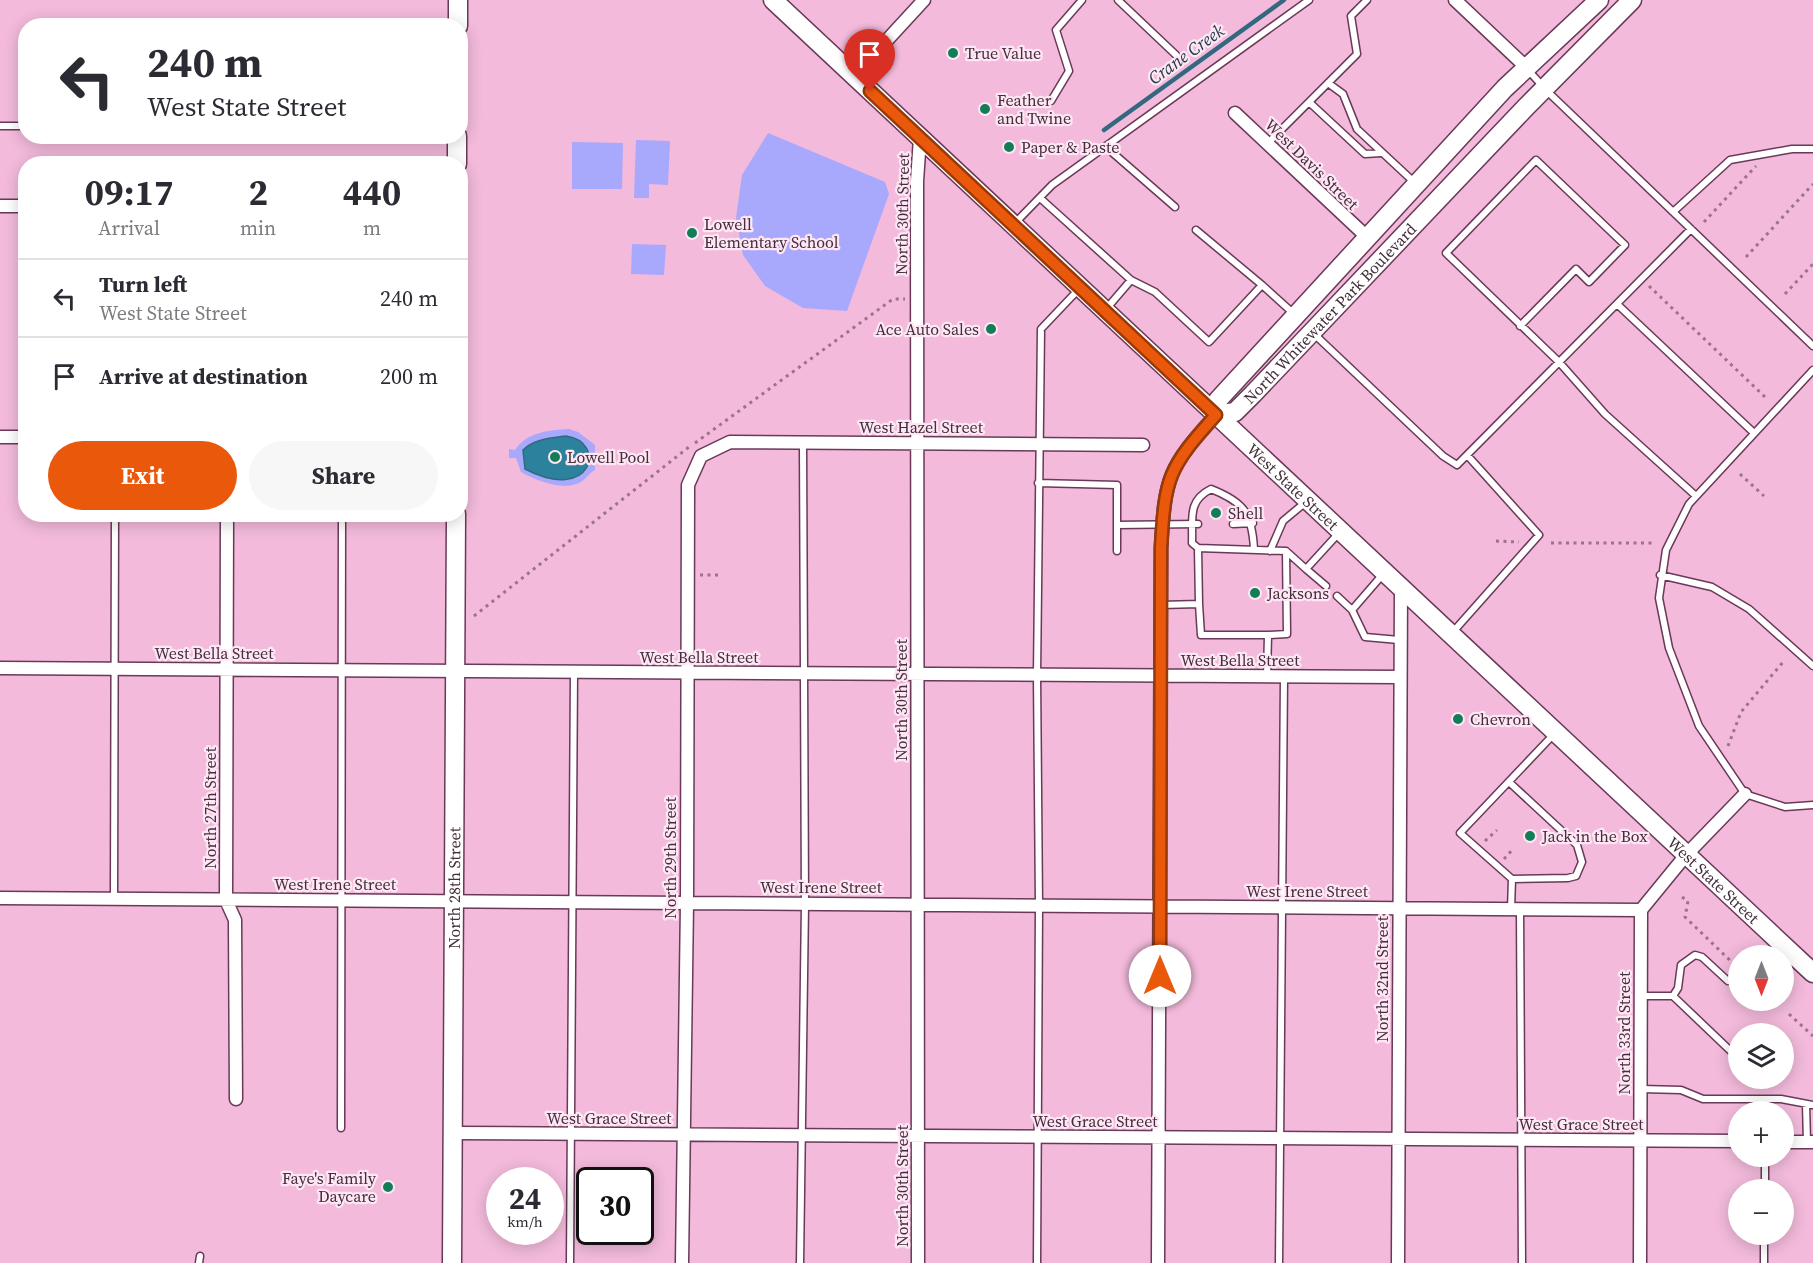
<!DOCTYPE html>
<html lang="en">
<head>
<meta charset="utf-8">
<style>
  body { margin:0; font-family:"Source Serif 4",serif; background:#f7f7f7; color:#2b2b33; height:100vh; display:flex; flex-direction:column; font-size:22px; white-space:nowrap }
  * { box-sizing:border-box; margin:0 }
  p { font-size:20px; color:#7c7c81 }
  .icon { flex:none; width:33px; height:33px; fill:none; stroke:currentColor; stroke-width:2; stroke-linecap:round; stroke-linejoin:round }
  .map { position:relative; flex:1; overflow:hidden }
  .details { position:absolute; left:18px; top:156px; width:450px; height:366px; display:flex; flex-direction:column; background:#fff; border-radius:24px; box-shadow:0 3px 15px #0003 }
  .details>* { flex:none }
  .top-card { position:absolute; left:18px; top:18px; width:450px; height:126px; border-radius:24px; box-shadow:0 3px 15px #0003; background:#fff; color:#2b2b33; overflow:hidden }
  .needle { width:39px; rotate:180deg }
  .buttons { position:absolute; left:1728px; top:945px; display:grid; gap:12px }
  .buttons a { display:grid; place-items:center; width:66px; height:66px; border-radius:50%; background:#fff; box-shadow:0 3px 15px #0003; font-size:30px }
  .speed { position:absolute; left:486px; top:1167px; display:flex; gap:12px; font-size:30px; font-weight:700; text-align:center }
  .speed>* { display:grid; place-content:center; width:78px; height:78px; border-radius:50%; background:#fff; box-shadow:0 3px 15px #0003; line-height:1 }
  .speed small { font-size:15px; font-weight:400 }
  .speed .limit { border:3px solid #111; border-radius:9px; background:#fff; color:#111 }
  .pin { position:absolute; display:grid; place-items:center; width:51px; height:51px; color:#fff; margin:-62px -26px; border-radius:50% 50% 50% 0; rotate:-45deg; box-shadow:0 0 6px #0007 }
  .pin .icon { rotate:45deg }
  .me { position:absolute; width:66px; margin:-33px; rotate:0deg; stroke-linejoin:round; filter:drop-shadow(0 0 4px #0008) }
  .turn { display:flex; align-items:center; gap:21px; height:126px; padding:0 30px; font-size:27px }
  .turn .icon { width:78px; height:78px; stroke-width:2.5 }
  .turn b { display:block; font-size:42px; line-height:51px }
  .eta { display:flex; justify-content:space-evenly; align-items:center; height:102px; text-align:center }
  .eta b { font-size:36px; font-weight:700; line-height:42px }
  .primary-button { display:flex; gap:12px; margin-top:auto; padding:12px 30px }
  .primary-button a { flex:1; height:69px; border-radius:36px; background:#ea580c; color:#fff; font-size:24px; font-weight:700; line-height:69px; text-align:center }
  .primary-button a+a { background:#f7f7f7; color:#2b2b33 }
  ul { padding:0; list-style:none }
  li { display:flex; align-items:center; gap:18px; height:78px; padding:0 30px; border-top:2px solid #e1e1e2 }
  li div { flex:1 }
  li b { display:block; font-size:22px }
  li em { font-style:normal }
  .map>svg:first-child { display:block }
  .green { fill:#a8a8fd }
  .water { fill:#2c829d; stroke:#336980; stroke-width:1.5 }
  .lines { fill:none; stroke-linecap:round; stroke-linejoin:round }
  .stream { stroke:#336980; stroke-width:4.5 }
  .lane-casing { stroke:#693957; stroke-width:9 }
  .street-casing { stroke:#693957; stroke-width:15 }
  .secondary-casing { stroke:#693957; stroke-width:21 }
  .path { stroke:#9b738a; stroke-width:3; stroke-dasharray:3 4.5; stroke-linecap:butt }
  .lane { stroke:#fff; stroke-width:6 }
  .street { stroke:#fff; stroke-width:12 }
  .secondary { stroke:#fff; stroke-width:18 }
  .route-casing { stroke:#983908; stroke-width:15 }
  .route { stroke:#ea580c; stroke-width:10 }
  .poi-dot { fill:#137d58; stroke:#fee6f4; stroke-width:2 }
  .labels { text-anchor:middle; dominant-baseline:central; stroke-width:4.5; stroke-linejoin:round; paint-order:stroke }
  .poi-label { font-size:16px; fill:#442e3b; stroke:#fee6f4; text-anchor:start }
  .street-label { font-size:16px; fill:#442e3b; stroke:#fee6f4 }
  .water-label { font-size:18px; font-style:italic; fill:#243e47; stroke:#fee6f4 }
</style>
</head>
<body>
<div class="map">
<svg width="1813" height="1263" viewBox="0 0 1813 1263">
  <rect width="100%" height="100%" fill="#f3badb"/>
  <path class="green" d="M768,133L885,182L889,194L847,311L803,308L765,286L743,255L736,218L742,175Z
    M636,140L670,141L668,185L649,184V198H634Z
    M572,142L623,143L622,189H572Z
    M632,244L666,245L664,275L631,274Z
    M569,429L578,432L595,445V470C588,473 585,482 576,484C559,490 536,480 521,472L516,458H509V449L515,450C527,432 549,430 569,429Z"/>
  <path class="water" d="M566,436C608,442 592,504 525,469L523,450C534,439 551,438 566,436Z"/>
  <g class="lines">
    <path class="stream" d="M1104,130L1284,0"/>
    <g class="lane-casing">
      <path id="lane" d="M1118,0L1176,55
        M1527,69L1549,93L1813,346
        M1328,83L1343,94L1357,129L1415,183
        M1051,101L1069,71L1056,30L1082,0
        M1309,102L1365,154L1381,153
        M0,126H26
        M1268,143L1357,54L1351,16L1367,0
        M1106,147L1175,207
        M1040,198L1131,280
        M1673,212L1730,160L1792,149H1813
        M1016,222L1052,185L1309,0
        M1196,230L1262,285
        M1617,304L1754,433
        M1107,308L1131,280L1155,292L1209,342L1262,285L1293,313
        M1520,326L1576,269L1589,282L1625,245L1536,160L1446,253L1559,362L1605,414L1696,496
        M1313,333L1443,456L1457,465L1691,229
        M1813,370L1689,504L1666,550L1659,598L1669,648L1699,726L1745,794L1785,807L1813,805
        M1038,483L1117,485V551
        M1233,524L1253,523
        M1117,525L1198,524
        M1198,548L1192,543C1193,519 1187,501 1211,489C1244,502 1252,513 1254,549
        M1270,551L1283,521L1307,501
        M1306,569L1326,586
        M1384,573L1352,610L1365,637L1399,640
        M1660,575L1712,587L1749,609L1813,666
        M1337,596L1352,610
        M1199,604L1201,635H1268
        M1161,605L1199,604L1198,548L1286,551L1306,569L1338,534
        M1452,633L1539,535L1467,455
        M1267,676L1268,635L1287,634L1286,551
        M1509,782L1577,845L1582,862L1576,876L1568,878L1512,879
        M114,898L115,514
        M1511,909L1512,879L1460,833L1555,733
        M1520,910L1522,1263
        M1641,996H1673L1738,1058
        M1673,996L1678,988L1681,965L1695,955L1702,957L1728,981
        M1641,1089L1681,1090L1703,1099H1781L1813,1105
        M1806,1104L1807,1142
        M341,1128L342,514
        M1765,1190V1156
        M199,1263L200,1256
        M570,1263L574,672
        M800,1263L805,904L803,443
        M1037,1263L1039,906L1037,675L1041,329L1079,289
        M1279,1263L1284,677
        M1764,1263V1234"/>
    </g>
    <g class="street-casing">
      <path id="street" d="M1455,0L1527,68
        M854,76L924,0
        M1235,113L1367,237
        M0,206H26
        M0,437H26
        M227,514L226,900L235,920L236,1099
        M0,668L1399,677
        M0,898L1641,910
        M452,1133L1738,1141
        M1784,1142H1813
        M682,1263L687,903L688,485L701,456L730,442L1143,445
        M918,1263L917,181L920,138
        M1158,1263L1161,548C1165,476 1168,468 1216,415
        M1398,1263L1401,588
        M1640,1263L1641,910L1686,855L1745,794"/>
    </g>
    <g class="secondary-casing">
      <g id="secondary">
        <path id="s1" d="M773,0L1813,973"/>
        <path d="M458,26V0"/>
        <path d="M457,164V136"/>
        <path id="s2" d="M1216,415L1235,412L1253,394L1526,107L1632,0"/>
        <path d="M1216,415L1218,400L1505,88L1599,0"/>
        <path id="s3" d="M452,1263L456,514"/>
      </g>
    </g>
    <path class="path" d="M1704,222L1756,166
      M1746,257L1813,184
      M1649,286L1765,397
      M1785,294L1813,264
      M695,443L893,299H905
      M1740,474L1764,496
      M1496,541L1519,542
      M1551,543H1654
      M700,575H722
      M474,616L689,447
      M1728,746L1741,712L1783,662
      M1485,841L1497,830
      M1504,859L1513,849
      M1682,897L1688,901L1685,917L1738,968
      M1789,1014L1813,1036"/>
    <use href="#lane" class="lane"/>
    <use href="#street" class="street"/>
    <use href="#secondary" class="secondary"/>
  </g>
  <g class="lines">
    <g class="route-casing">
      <path id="route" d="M870,91L1216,415C1168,468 1165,477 1161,548L1160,976"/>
    </g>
    <use href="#route" class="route"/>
  </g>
  <g class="poi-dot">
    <circle cx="953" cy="53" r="6"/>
    <circle cx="985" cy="109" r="6"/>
    <circle cx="1009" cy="147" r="6"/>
    <circle cx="692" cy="233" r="6"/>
    <circle cx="991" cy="329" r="6"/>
    <circle cx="555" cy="457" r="6"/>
    <circle cx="1216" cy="513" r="6"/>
    <circle cx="1255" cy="593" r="6"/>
    <circle cx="1458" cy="719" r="6"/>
    <circle cx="1530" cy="836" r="6"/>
    <circle cx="388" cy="1187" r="6"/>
  </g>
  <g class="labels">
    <g class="poi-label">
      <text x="965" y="53">True Value</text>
      <text x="997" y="100">Feather<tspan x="997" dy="18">and Twine</tspan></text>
      <text x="1021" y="147">Paper &amp; Paste</text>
      <text x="704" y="224">Lowell<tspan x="704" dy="18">Elementary School</tspan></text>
      <text x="979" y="329" text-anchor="end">Ace Auto Sales</text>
      <text x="567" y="457">Lowell Pool</text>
      <text x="1228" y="513">Shell</text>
      <text x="1267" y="593">Jacksons</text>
      <text x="1470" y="719">Chevron</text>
      <text x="1542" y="836">Jack in the Box</text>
      <text x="376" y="1178" text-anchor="end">Faye's Family<tspan x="376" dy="18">Daycare</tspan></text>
    </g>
    <g class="street-label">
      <text transform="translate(1312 164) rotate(44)">West Davis Street</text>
      <text transform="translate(902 214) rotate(-89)">North 30th Street</text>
      <text stroke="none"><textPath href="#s2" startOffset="156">North Whitewater Park Boulevard</textPath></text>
      <text x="921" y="427">West Hazel Street</text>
      <text stroke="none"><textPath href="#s1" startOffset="712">West State Street</textPath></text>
      <text x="214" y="653">West Bella Street</text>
      <text x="699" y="657">West Bella Street</text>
      <text x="1240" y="660">West Bella Street</text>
      <text transform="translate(901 700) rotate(-90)">North 30th Street</text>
      <text transform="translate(210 808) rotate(-90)">North 27th Street</text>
      <text transform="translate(670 858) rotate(-90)">North 29th Street</text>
      <text stroke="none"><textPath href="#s1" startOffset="1288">West State Street</textPath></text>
      <text x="335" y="884">West Irene Street</text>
      <text x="821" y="887">West Irene Street</text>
      <text stroke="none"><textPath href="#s3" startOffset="375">North 28th Street</textPath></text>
      <text x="1307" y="891">West Irene Street</text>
      <text transform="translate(1382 979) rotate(-90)">North 32nd Street</text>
      <text transform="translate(1624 1033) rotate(-90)">North 33rd Street</text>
      <text x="609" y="1118">West Grace Street</text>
      <text x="1095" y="1121">West Grace Street</text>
      <text x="1581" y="1124">West Grace Street</text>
      <text transform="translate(902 1186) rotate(-90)">North 30th Street</text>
    </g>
    <g class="water-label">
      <text transform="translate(1186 54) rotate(-36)">Crane Creek</text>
    </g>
  </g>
</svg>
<div class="buttons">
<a><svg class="needle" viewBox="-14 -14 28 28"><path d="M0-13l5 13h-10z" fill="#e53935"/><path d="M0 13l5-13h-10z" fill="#7c7c81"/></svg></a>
<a><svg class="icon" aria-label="layers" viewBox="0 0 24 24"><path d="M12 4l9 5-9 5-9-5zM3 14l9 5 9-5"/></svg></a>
<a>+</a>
<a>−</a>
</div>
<div class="speed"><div>24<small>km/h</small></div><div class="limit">30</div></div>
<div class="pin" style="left:870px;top:91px;background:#d93025"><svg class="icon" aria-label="arrive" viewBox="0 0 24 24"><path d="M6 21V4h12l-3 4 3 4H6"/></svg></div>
<svg class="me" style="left:1160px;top:976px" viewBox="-20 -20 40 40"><circle r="19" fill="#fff"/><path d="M0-13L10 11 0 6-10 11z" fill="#ea580c"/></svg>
<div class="top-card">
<div class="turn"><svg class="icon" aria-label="left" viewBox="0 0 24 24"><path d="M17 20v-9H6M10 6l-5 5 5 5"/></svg><div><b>240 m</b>West State Street</div></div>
</div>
<section class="details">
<div class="eta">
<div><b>09:17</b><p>Arrival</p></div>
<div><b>2</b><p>min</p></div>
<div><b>440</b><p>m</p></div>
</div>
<ul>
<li><svg class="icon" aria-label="left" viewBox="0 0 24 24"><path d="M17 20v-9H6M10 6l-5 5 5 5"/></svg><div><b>Turn left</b><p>West State Street</p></div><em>240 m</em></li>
<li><svg class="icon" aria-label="arrive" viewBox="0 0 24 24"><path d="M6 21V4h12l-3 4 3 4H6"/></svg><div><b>Arrive at destination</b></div><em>200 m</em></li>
</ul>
<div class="primary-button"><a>Exit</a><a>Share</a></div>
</section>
</div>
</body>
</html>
